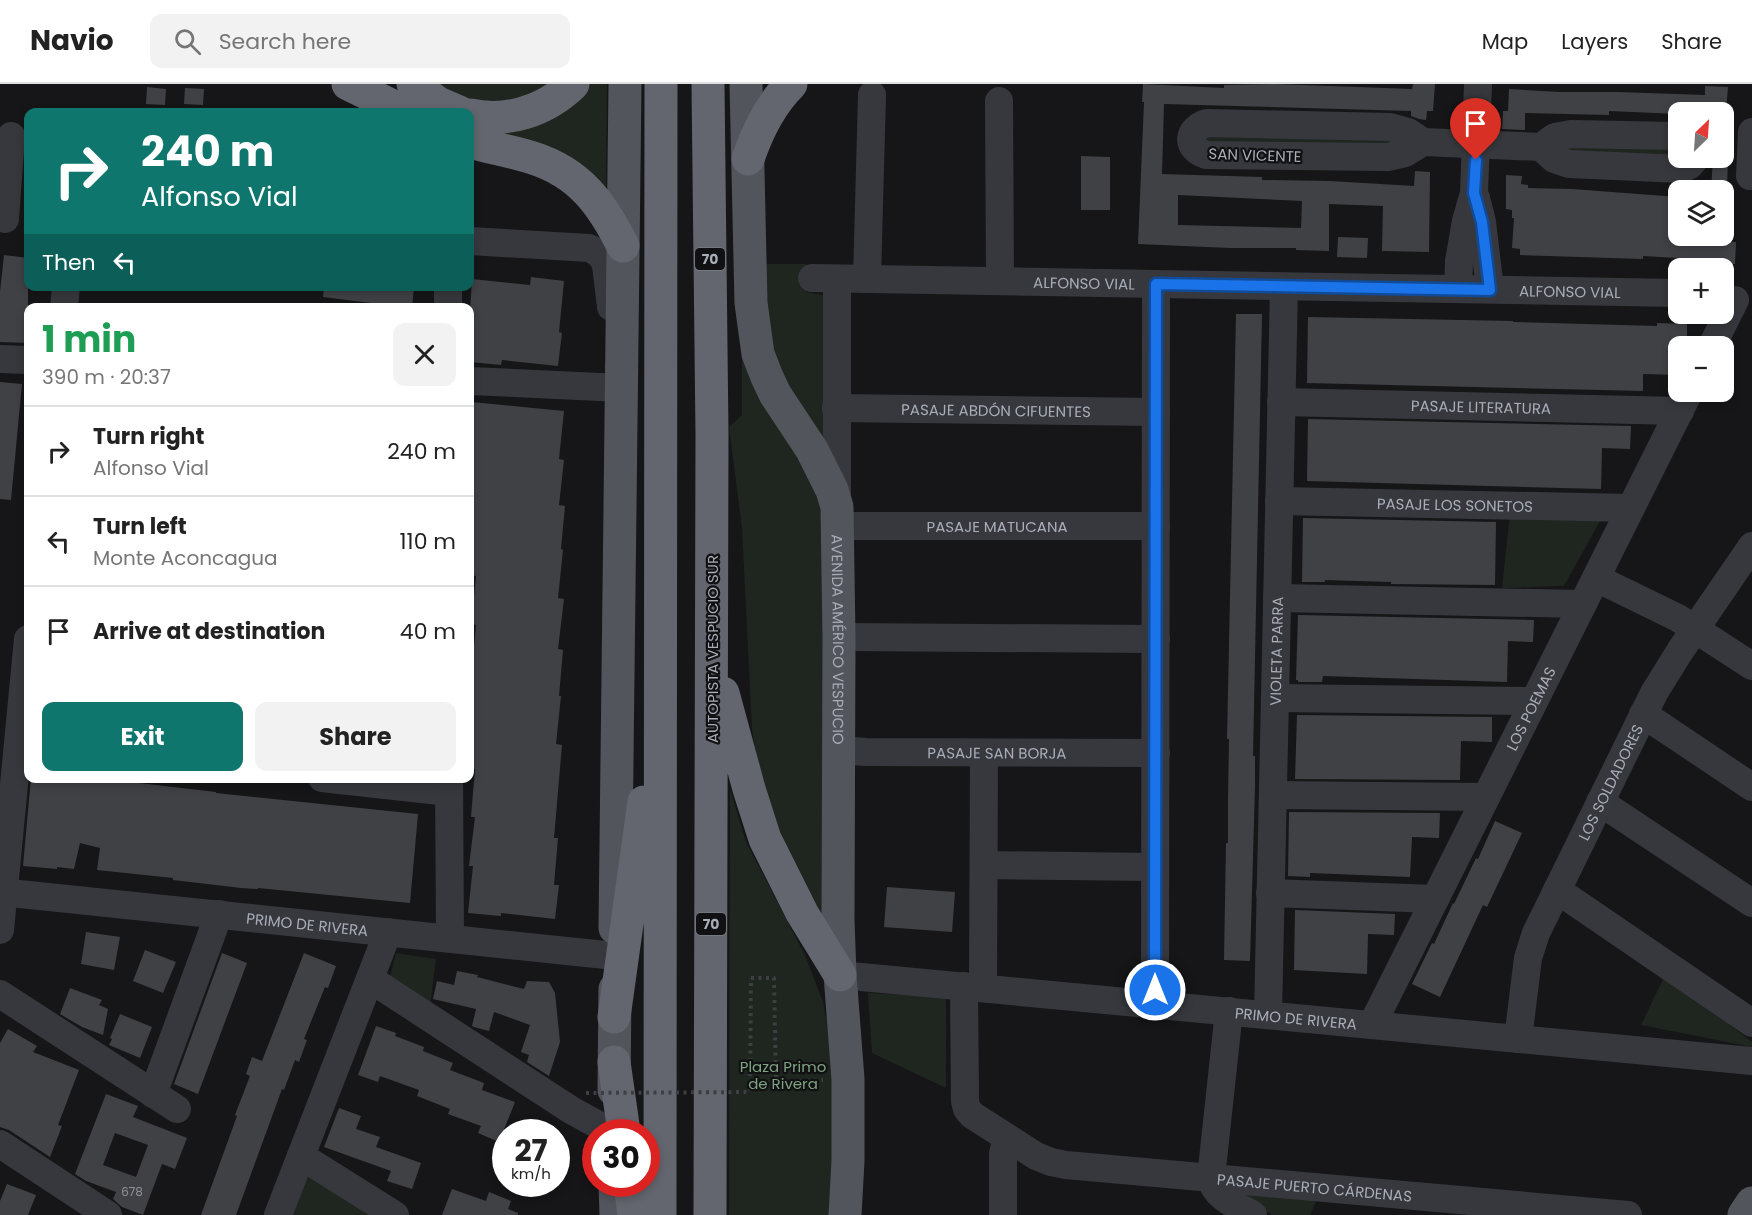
<!DOCTYPE html>
<html lang="en">
<head>
<meta charset="utf-8">
<style>
  body { margin:0; font-family:Poppins,sans-serif; background:#f2f2f2; color:#222; height:100vh; display:flex; flex-direction:column; font-size:22px; white-space:nowrap }
  * { box-sizing:border-box; margin:0 }
  p { font-size:20px; color:#767676 }
  .icon { flex:none; width:33px; height:33px; fill:none; stroke:currentColor; stroke-width:2; stroke-linecap:round; stroke-linejoin:round }
  .map { position:relative; flex:1; overflow:hidden }
  .drawer { position:absolute; left:24px; top:219px; width:450px; height:480px; display:flex; flex-direction:column; background:#fff; border-radius:12px; box-shadow:0 3px 9px #0003 }
  .drawer>* { flex:none }
  .top-card { position:absolute; left:24px; top:24px; width:450px; height:183px; border-radius:12px; box-shadow:0 3px 9px #0003; background:#0f766e; color:#fff; overflow:hidden }
  .needle { width:39px; rotate:25deg }
  .fabs { position:absolute; left:1668px; top:18px; display:grid; gap:12px }
  .fabs a { display:grid; place-items:center; width:66px; height:66px; border-radius:12px; background:#fff; box-shadow:0 3px 9px #0003; font-size:30px }
  .speed { position:absolute; left:492px; top:1035px; display:flex; gap:12px; font-size:30px; font-weight:700; text-align:center }
  .speed>* { display:grid; place-content:center; width:78px; height:78px; border-radius:50%; background:#fff; box-shadow:0 3px 9px #0003; line-height:1 }
  .speed small { font-size:15px; font-weight:400 }
  .speed .limit { border:9px solid #d22; background:#fff; color:#111 }
  .pin { position:absolute; display:grid; place-items:center; width:51px; height:51px; color:#fff; margin:-62px -26px; border-radius:50% 50% 50% 0; rotate:-45deg; box-shadow:0 0 6px #0007 }
  .pin .icon { rotate:45deg }
  .me { position:absolute; width:66px; margin:-33px; rotate:0deg; stroke-linejoin:round; filter:drop-shadow(0 0 4px #0008) }
  .turn { display:flex; align-items:center; gap:21px; height:126px; padding:0 18px; font-size:27px }
  .turn .icon { width:78px; height:78px; stroke-width:2.5 }
  .turn b { display:block; font-size:42px; line-height:51px }
  .then { display:flex; align-items:center; height:57px; padding:0 18px; background:#0003; gap:12px; font-size:22px }
  .round { display:grid; place-items:center; flex:none; width:63px; height:63px; border-radius:12px; background:#f2f2f2 }
  .headline { display:flex; align-items:center; justify-content:space-between; height:102px; padding:0 18px }
  h1 { font-size:36px; font-weight:700; line-height:45px; color:#1e9e55 }
  .cta { display:flex; gap:12px; margin-top:auto; padding:12px 18px }
  .cta a { flex:1; height:69px; border-radius:12px; background:#0f766e; color:#fff; font-size:24px; font-weight:700; line-height:69px; text-align:center }
  .cta a+a { background:#f2f2f2; color:#222 }
  ul { padding:0; list-style:none }
  li { display:flex; align-items:center; gap:18px; height:90px; padding:0 18px; border-top:2px solid #e0e0e0 }
  li div { flex:1 }
  li b { display:block; font-size:22px }
  li em { font-style:normal }
  header { display:flex; align-items:center; gap:36px; box-sizing:border-box; height:84px; padding:0 30px; background:#fff; border-bottom:2px solid #e0e0e0 }
  header strong { font-size:28px }
  nav { display:flex; gap:33px; margin-inline-start:auto; font-size:21px }
  .search { width:420px; height:54px; background:#f2f2f2; display:flex; align-items:center; gap:15px; box-sizing:border-box; padding:0 21px; border-radius:12px; color:#767676; font-size:22px }
  .map>svg:first-child { display:block }
  .green { fill:#1e261f }
  .building { fill:#404145; fill-rule:evenodd }
  .lines { fill:none; stroke-linecap:round; stroke-linejoin:round }
  .path { stroke:#3d3f44; stroke-width:4; stroke-dasharray:3 4.5; stroke-linecap:butt }
  .minor { stroke:#37383d; stroke-width:28 }
  .major { stroke:#53555c; stroke-width:33 }
  .highway { stroke:#63666e; stroke-width:33 }
  .path-bridge { stroke:#3d3f44; stroke-width:4; stroke-dasharray:3 4.5; stroke-linecap:butt }
  .route-casing { stroke:#114b97; stroke-width:15 }
  .route { stroke:#1a73e8; stroke-width:10 }
  .labels { text-anchor:middle; dominant-baseline:central; stroke-width:4.5; stroke-linejoin:round; paint-order:stroke }
  .number-label { font-size:12px; fill:#8e929b }
  .shield { fill:#111113; stroke:#7b7e86; stroke-width:1.5 }
  .shield-label { font-size:14px; font-weight:bold; fill:#a8adb8 }
  .street-label { font-size:15px; fill:#a8adb8; stroke:#111113 }
  .park-label { font-size:15px; fill:#7fa381; stroke:#111113 }
</style>
</head>
<body>
<header>
<strong>Navio</strong>
<div class="search"><svg class="icon" aria-label="search" viewBox="0 0 24 24"><circle cx="10" cy="10" r="6"/><path d="M15 15l6 6"/></svg>Search here</div>
<nav><a>Map</a><a>Layers</a><a>Share</a></nav>
</header>
<div class="map">
<svg width="1752" height="1131" viewBox="0 0 1752 1131">
  <rect width="100%" height="100%" fill="#161618"/>
  <path class="green" d="M426,0H559L488,25Z
    M587,0H607L606,112L478,43Z
    M1204,49L1398,55V67L1204,61Z
    M1556,60L1678,61V74L1556,72Z
    M763,180H806V208L827,212L831,370L776,282L762,225Z
    M742,275L762,318L814,399L823,437L828,868L798,802L760,692L752,646L742,444L729,343L742,331Z
    M1510,430H1604L1564,502L1502,504Z
    M730,705L746,758L805,871L823,918L835,985L831,1131H729Z
    M396,869L436,875L430,922L389,896Z
    M1665,891L1752,958V963L1641,941Z
    M868,909L946,913V1004L872,969Z
    M306,1089L371,1131H290Z
    M1221,1100L1319,1111L1310,1131H1272Z"/>
  <path class="building" d="M1143,0L1224,4V1L1276,0L1412,5L1413,0H1435L1433,27H1427L1426,36L1419,35L1411,32V27L1164,20L1162,90L1262,93V96L1330,97L1414,102L1415,87L1430,88L1429,168L1382,167L1383,122L1329,120V167L1296,166V164H1230L1138,160L1144,18H1142ZM1178,111L1302,117L1301,144L1178,141Z
    M1705,2L1728,3L1726,28L1678,30L1609,27V31L1525,29V46L1502,45L1503,27H1508L1509,5L1560,8H1618L1705,11Z
    M147,3L166,5L165,21L146,20Z
    M185,4L204,5L203,21L184,20Z
    M1081,72L1110,73V126H1081Z
    M1713,74H1728L1727,106H1711Z
    M1506,91L1522,92L1521,100L1528,101V104L1572,105L1678,113V154L1682,155V157L1736,158L1735,180L1694,179V175L1643,172V175L1520,171V165L1512,164L1514,134H1512V126L1506,125Z
    M1338,153L1368,154L1367,174L1337,173Z
    M4,171L28,174V259L0,258V208Z
    M531,193L564,197L559,248L562,249L558,282L502,276L501,281L470,278L474,229L470,228L472,195L530,201Z
    M324,202H414L412,224H378L379,220L323,213Z
    M1236,230H1262L1253,672H1255V702L1250,877L1224,876L1226,759H1228V715L1229,655H1227Z
    M1308,233L1513,237V238L1657,242V239L1687,240V260L1683,259V262H1678V291L1643,290V307L1307,299Z
    M0,298L22,300L11,416L0,415Z
    M472,318L564,327L559,375L564,376L559,421L565,422L561,465L563,466L558,514L564,515L558,565L563,566L559,612H561L556,660L562,661L554,754H558L554,801H559L555,835L501,829V832L468,829L473,782H469L475,733H471L475,685H470L474,638L470,637V605L476,541L471,540L476,492L470,491L474,446L470,445L473,396H470L474,352H470Z
    M1308,335L1631,342L1630,365L1602,364L1601,405L1307,397Z
    M1303,434L1496,438L1495,501L1391,500V498L1325,496V498H1302Z
    M1298,531L1534,536L1533,558L1508,557L1507,598L1323,592L1322,598H1298V596H1296Z
    M1297,631L1492,633V658L1461,657L1460,696L1295,695Z
    M31,694H85L130,698L216,708V709L418,730L410,819L258,804V805L241,804L173,796V794L97,786L100,764L80,759L74,785L57,783V785L23,782Z
    M1289,728L1440,729L1439,754L1412,753L1410,793L1310,789V793L1288,792Z
    M1495,737L1522,749L1487,823L1483,821L1440,913L1412,900L1432,859L1434,860L1453,819L1454,820L1476,774L1478,775Z
    M887,803L955,808L952,848L884,843Z
    M1295,826L1395,830L1394,851L1368,850L1367,890L1294,886Z
    M86,848L120,853L114,886L81,880Z
    M145,866L176,878L163,909L133,897Z
    M222,869L247,879L198,1010L174,1000Z
    M304,869L336,882L328,904L325,903L304,955L307,956L299,978L295,976L284,1006L282,1005L236,1131H201L237,1032L235,1031L250,992L246,990L252,973L262,977Z
    M457,887L478,891L477,893L524,905L527,897L549,898L555,909L560,958L549,992L527,978L529,971L521,968L530,941L494,928L489,947L474,943L472,942L476,925L433,915L437,897L454,901Z
    M70,904L102,916L99,921L108,925L103,951L82,943L60,930Z
    M120,930L152,943L140,974L109,961L112,955L110,954Z
    M376,942L396,949L395,952L424,963L423,967L453,979L450,986L484,999L482,1006L515,1018L499,1058L478,1049L481,1042L448,1030L450,1025L417,1012L419,1006L380,992L378,998L358,991Z
    M8,945L37,962L33,968L79,986L58,1041L62,1042L50,1073L9,1046L0,1043V959Z
    M106,1010L138,1022L133,1033L187,1054L175,1085L162,1080L143,1131L122,1123L113,1115L116,1108L86,1097L75,1090ZM115,1049L148,1061L136,1093L103,1081Z
    M339,1024L361,1032L356,1045L380,1053L376,1063L421,1079L412,1105L387,1097L391,1087L324,1063Z
    M7,1100L36,1111L28,1131H0V1117Z
    M452,1105L486,1117L489,1108L511,1117L508,1125L518,1129V1131H442Z"/>
  <g class="lines">
    <path class="path" d="M751,894H774L776,998L823,996"/>
    <g class="minor">
      <path d="M999,17L1000,197"/>
      <path d="M1207,39L1390,43L1408,48L1423,58L1405,69L1388,73L1206,71C1185,64 1187,45 1207,39Z"/>
      <path d="M1678,52L1571,50L1555,53L1541,63L1554,75L1569,80L1682,85L1690,81L1696,74"/>
      <path d="M1423,58L1541,63"/>
      <path d="M1750,92L1752,48"/>
      <path d="M1476,114L1482,138L1490,205"/>
      <path d="M5,135L11,52"/>
      <path d="M470,157L589,164C598,168 603,172 606,181L611,223"/>
      <path id="s1" d="M812,194L1678,209"/>
      <path d="M837,195V417"/>
      <path d="M867,195L872,11"/>
      <path d="M448,202V224"/>
      <path d="M1458,205L1459,177L1466,137L1474,109L1478,0"/>
      <path d="M64,224L66,202"/>
      <path d="M1712,262L1735,216"/>
      <path d="M0,275L28,276"/>
      <path d="M470,297L622,304L619,283"/>
      <path id="s2" d="M1281,318L1680,327"/>
      <path id="s3" d="M836,324L1156,328"/>
      <path id="s4" d="M1279,417L1631,424"/>
      <path id="s5" d="M838,442H1156"/>
      <path d="M1596,494L1678,534L1752,582"/>
      <path d="M1277,514L1583,520"/>
      <path d="M839,553L1156,555"/>
      <path d="M1275,614L1534,617"/>
      <path d="M1643,630L1752,703"/>
      <path id="s6" d="M838,666L866,668L1156,669"/>
      <path d="M322,694L449,708"/>
      <path d="M449,694L450,854"/>
      <path d="M1273,711L1486,713"/>
      <path d="M1600,718L1752,819"/>
      <path d="M984,781L1155,783"/>
      <path d="M1557,806L1752,939"/>
      <path id="s7" d="M0,808L615,872"/>
      <path d="M1270,809L1435,815"/>
      <path d="M0,846L28,555"/>
      <path id="s8" d="M840,891L1752,977"/>
      <path d="M370,895L571,1026L611,1048"/>
      <path id="s9" d="M964,902L965,1017L967,1025L972,1031L1036,1072L1051,1078L1066,1081L1628,1131"/>
      <path d="M983,904L984,669"/>
      <path d="M0,910L177,1025"/>
      <path d="M1155,921L1156,200"/>
      <path d="M1229,927L1211,1094C1214,1113 1238,1122 1253,1131"/>
      <path id="s10" d="M1268,931L1284,203"/>
      <path id="s11" d="M1372,941L1689,308"/>
      <path id="s12" d="M1518,955L1528,874L1536,849L1654,609L1680,567L1752,462"/>
      <path d="M153,1010L219,830"/>
      <path d="M0,1060L108,1131"/>
      <path d="M301,1072L395,1131"/>
      <path d="M278,1131L388,848"/>
      <path d="M1003,1131V1069L1007,1054"/>
    </g>
    <g class="major">
      <path id="s13" d="M746,0L751,219L758,270L767,293L775,310L812,366L832,406L837,423L839,553L838,836L840,891L848,995V1077L845,1131"/>
      <path d="M615,844L625,0"/>
      <path d="M614,1006L615,905"/>
      <path d="M615,1100L616,1131"/>
      <path d="M1744,1131L1752,1119"/>
    </g>
    <path class="highway" d="M348,0L405,28
      M413,0L438,19L459,28
      M708,0L712,350L710,1131
      M470,31C507,39 545,27 573,0
      M470,58C490,64 512,67 533,74C580,89 602,120 623,162
      M748,75C757,48 770,21 791,0
      M723,609L749,705L765,755L802,829L840,891
      M614,933L644,718
      M614,978L624,1048
      M630,1100L634,1131
      M660,1131L661,0"/>
    <path class="path-bridge" d="M586,1009L750,1008L751,894"/>
  </g>
  <g class="lines">
    <g class="route-casing">
      <path id="route" d="M1155,906L1156,200L1490,206L1482,138L1474,109L1476,76"/>
    </g>
    <use href="#route" class="route"/>
  </g>
  <g class="labels">
    <g class="number-label">
      <text x="132" y="1107">678</text>
    </g>
    <g class="shield">
      <rect x="695" y="164" width="30" height="22" rx="4.5"/>
      <rect x="696" y="829" width="30" height="22" rx="4.5"/>
    </g>
    <g class="shield-label">
      <text x="710" y="175">70</text>
      <text x="711" y="840">70</text>
    </g>
    <g class="street-label">
      <text transform="translate(1255 71) rotate(2)">SAN VICENTE</text>
      <text stroke="none"><textPath href="#s1" startOffset="272">ALFONSO VIAL</textPath></text>
      <text stroke="none"><textPath href="#s1" startOffset="758">ALFONSO VIAL</textPath></text>
      <text stroke="none"><textPath href="#s2" startOffset="200">PASAJE LITERATURA</textPath></text>
      <text stroke="none"><textPath href="#s3" startOffset="160">PASAJE ABDÓN CIFUENTES</textPath></text>
      <text stroke="none"><textPath href="#s4" startOffset="176">PASAJE LOS SONETOS</textPath></text>
      <text stroke="none"><textPath href="#s5" startOffset="159">PASAJE MATUCANA</textPath></text>
      <text stroke="none"><textPath href="#s13" startOffset="576">AVENIDA AMÉRICO VESPUCIO</textPath></text>
      <text transform="translate(712 565) rotate(-90)">AUTOPISTA VESPUCIO SUR</text>
      <text stroke="none"><textPath href="#s10" startOffset="364">VIOLETA PARRA</textPath></text>
      <text stroke="none"><textPath href="#s11" startOffset="354">LOS POEMAS</textPath></text>
      <text stroke="none"><textPath href="#s6" startOffset="159">PASAJE SAN BORJA</textPath></text>
      <text stroke="none"><textPath href="#s12" startOffset="276">LOS SOLDADORES</textPath></text>
      <text stroke="none"><textPath href="#s7" startOffset="309">PRIMO DE RIVERA</textPath></text>
      <text stroke="none"><textPath href="#s8" startOffset="458">PRIMO DE RIVERA</textPath></text>
      <text stroke="none"><textPath href="#s9" startOffset="488">PASAJE PUERTO CÁRDENAS</textPath></text>
    </g>
    <g class="park-label">
      <text x="783" y="982">Plaza Primo<tspan x="783" dy="17">de Rivera</tspan></text>
    </g>
  </g>
</svg>
<div class="fabs">
<a><svg class="needle" viewBox="-14 -14 28 28"><path d="M0-13l5 13h-10z" fill="#e53935"/><path d="M0 13l5-13h-10z" fill="#767676"/></svg></a>
<a><svg class="icon" aria-label="layers" viewBox="0 0 24 24"><path d="M12 4l9 5-9 5-9-5zM3 14l9 5 9-5"/></svg></a>
<a>+</a>
<a>−</a>
</div>
<div class="speed"><div>27<small>km/h</small></div><div class="limit">30</div></div>
<div class="pin" style="left:1476px;top:76px;background:#d93025"><svg class="icon" aria-label="arrive" viewBox="0 0 24 24"><path d="M6 21V4h12l-3 4 3 4H6"/></svg></div>
<svg class="me" style="left:1155px;top:906px" viewBox="-20 -20 40 40"><circle r="17" fill="#1a73e8" stroke="#fff" stroke-width="3"/><path d="M0-11L8 9 0 5-8 9z" fill="#fff"/></svg>
<div class="top-card">
<div class="turn"><svg class="icon" aria-label="right" viewBox="0 0 24 24"><path d="M7 20v-9h11M14 6l5 5-5 5"/></svg><div><b>240 m</b>Alfonso Vial</div></div>
<div class="then">Then<svg class="icon" aria-label="left" viewBox="0 0 24 24"><path d="M17 20v-9H6M10 6l-5 5 5 5"/></svg></div>
</div>
<section class="drawer">
<div class="headline"><div><h1>1 min</h1><p>390 m · 20:37</p></div><a class="round"><svg class="icon" aria-label="close" viewBox="0 0 24 24"><path d="M6 6l12 12M18 6L6 18"/></svg></a></div>
<ul>
<li><svg class="icon" aria-label="right" viewBox="0 0 24 24"><path d="M7 20v-9h11M14 6l5 5-5 5"/></svg><div><b>Turn right</b><p>Alfonso Vial</p></div><em>240 m</em></li>
<li><svg class="icon" aria-label="left" viewBox="0 0 24 24"><path d="M17 20v-9H6M10 6l-5 5 5 5"/></svg><div><b>Turn left</b><p>Monte Aconcagua</p></div><em>110 m</em></li>
<li><svg class="icon" aria-label="arrive" viewBox="0 0 24 24"><path d="M6 21V4h12l-3 4 3 4H6"/></svg><div><b>Arrive at destination</b></div><em>40 m</em></li>
</ul>
<div class="cta"><a>Exit</a><a>Share</a></div>
</section>
</div>
</body>
</html>
